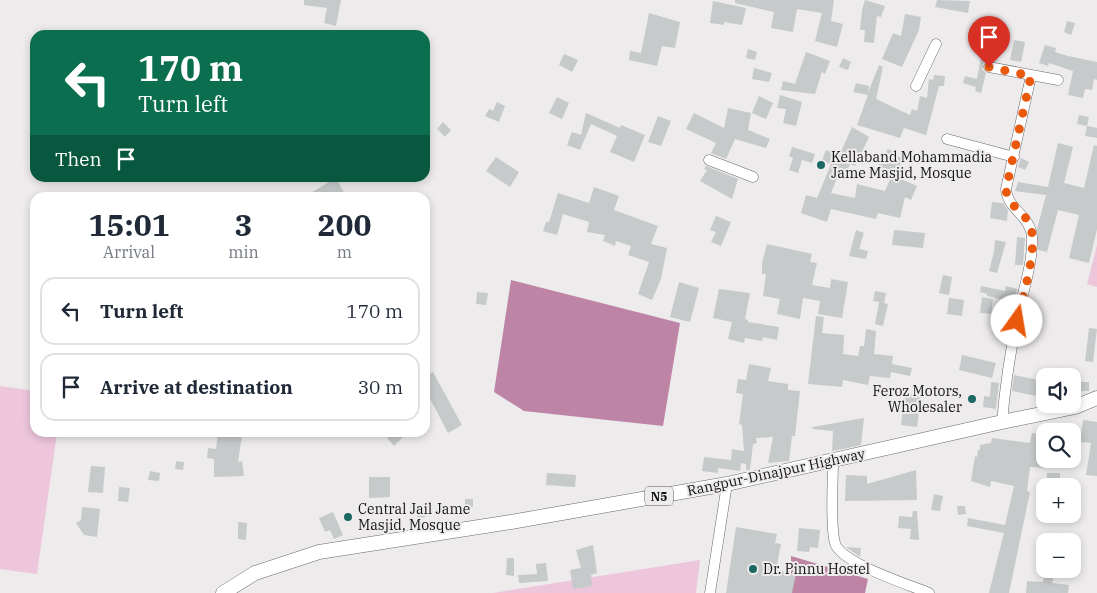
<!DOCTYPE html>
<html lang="en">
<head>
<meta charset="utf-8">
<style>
  body { margin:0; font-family:"IBM Plex Serif",serif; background:#f6f6f7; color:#1f2937; height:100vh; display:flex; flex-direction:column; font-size:19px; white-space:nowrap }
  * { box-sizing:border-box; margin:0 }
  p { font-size:16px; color:#747a83 }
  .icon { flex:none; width:28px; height:28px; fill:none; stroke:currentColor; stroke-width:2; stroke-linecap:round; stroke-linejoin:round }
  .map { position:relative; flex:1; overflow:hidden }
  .sheet { position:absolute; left:30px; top:192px; width:400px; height:245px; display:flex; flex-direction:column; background:#fff; border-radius:15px; box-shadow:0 2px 8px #0003 }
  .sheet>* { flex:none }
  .top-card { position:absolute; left:30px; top:30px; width:400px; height:152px; border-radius:15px; box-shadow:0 2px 8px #0003; background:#0b6e4f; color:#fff; overflow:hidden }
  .controls { position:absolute; left:1036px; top:368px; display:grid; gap:10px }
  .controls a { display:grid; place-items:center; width:45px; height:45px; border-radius:10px; background:#fff; box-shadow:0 2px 8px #0003; font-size:25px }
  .pin { position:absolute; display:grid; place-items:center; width:42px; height:42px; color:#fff; margin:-51px -21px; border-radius:50% 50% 50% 0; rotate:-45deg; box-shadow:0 0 5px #0007 }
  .pin .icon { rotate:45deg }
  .me { position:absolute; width:55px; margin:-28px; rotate:13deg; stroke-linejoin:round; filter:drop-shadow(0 0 4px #0008) }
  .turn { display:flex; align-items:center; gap:18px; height:105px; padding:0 25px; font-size:22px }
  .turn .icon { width:65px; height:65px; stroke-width:2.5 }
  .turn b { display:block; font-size:35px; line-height:42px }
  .then { display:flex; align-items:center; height:48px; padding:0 25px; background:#0003; gap:10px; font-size:19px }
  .eta { display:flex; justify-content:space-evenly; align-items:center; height:85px; text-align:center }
  .eta b { font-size:30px; font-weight:700; line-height:35px }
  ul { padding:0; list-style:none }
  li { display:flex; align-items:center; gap:15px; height:68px; margin:0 10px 8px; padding:0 15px; border:2px solid #e0e1e3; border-radius:15px }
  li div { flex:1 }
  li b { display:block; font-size:19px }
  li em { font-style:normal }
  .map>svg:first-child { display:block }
  .green { fill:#edc6dc }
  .water { fill:#bd84a5 }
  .building { fill:#c6caca }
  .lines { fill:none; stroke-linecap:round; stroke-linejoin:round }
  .minor-casing { stroke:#696667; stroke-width:11 }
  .highway-casing { stroke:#696667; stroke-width:15 }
  .minor { stroke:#fff; stroke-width:10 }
  .highway { stroke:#fff; stroke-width:14 }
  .route { stroke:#ea580c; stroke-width:9; stroke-dasharray:0 16.2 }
  .poi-dot { fill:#1c6865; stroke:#eeebed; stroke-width:2 }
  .labels { text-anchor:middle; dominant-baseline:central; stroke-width:4; stroke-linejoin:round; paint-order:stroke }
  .shield { fill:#eeebed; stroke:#555354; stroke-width:1 }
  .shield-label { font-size:12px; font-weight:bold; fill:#131213 }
  .poi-label { font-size:14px; fill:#131213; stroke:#eeebed; text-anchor:start }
  .street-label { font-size:14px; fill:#131213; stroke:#eeebed }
</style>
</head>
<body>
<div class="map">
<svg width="1097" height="593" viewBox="0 0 1097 593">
  <rect width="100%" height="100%" fill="#eeebed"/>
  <path class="green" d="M1097,245V287L1087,284Z
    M0,386L35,391V432L57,433L37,574L0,569Z
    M700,560L696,593H493Z"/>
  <path class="water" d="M511,280L680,323L663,426L524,411L494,392Z
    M791,556L868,579L865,593H791Z"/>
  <path class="building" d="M304,0H341L336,26L324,23L327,8L304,5Z
    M735,0H834L831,21L843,24L837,47L815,41L822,13L797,9L793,32L771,28L774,12L735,3Z
    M865,0L885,6L881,17L877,16L874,43L864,42L865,30H860L862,10Z
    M937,0L970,1L968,13L935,7Z
    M713,1L746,8L742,25L724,22V25L710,23Z
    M649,13L680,22L675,48L662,46L657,66L629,60L630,51L641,53Z
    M905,14L921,17L919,30L902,67L882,59L893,33L901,36Z
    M1067,21L1075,23L1071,35L1064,32Z
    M1014,40L1025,42L1021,62L1010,60Z
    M1045,45L1056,48L1055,52L1068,56L1097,62V80L1094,79L1092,90L1085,89L1083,98L1068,95L1073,71L1049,63L1048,66L1039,63Z
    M748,49L757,52L755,60L746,58Z
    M806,52L830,61L825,74L822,72L815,94L781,90L783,81L795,84Z
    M564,54L578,60L572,72L559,65Z
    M981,57L1001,61L987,60L984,63L982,69L986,73L981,93L975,91L976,87L963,83L965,76L977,79Z
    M843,58L851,62L848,70L839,67Z
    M879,65L883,67L876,99L910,115L912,109L917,111L920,96L927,98L929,79L933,80L934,75L945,76L944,86H939L926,135L904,128L900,138L857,125L868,95L853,92L856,83L869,86L868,93Z
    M754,68L772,73L769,82L752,79Z
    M780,95L802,102L796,126L783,123L786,109L777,108Z
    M759,96L773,103L766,119L752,113Z
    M557,97L569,103L562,119L549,113Z
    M497,102L505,106L499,122L485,116L489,109L493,111Z
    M728,108L751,113L748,130L770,139L766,148L735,139L726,159L711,153L716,143L686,129L694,113L724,128Z
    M586,113L620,128L621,125L645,135L634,162L610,152L617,136L591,124L580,150L567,145L572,132L581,135Z
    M1079,115L1089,117L1087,126L1097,128V138L1085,136L1087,126L1077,124Z
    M658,116L671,121L661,146L648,142Z
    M443,122L451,130L445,137L437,129Z
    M852,127L869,137L855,166L850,164L846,174L840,171L831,193L855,198L857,184L885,191L892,175L917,186L911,200L905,197L900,218L878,213L876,219L831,209L827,222L801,213L806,195L817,198L831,164L822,160L826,150L839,156Z
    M1058,143L1073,147L1064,183L1084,188L1094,145L1097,146V229L1089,263L1069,258L1079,215L1058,210L1047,252L1038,250L1037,229L1046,195L1015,191L1018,182L1048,187Z
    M792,147L815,154L812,163L802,160L798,173L789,170L793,158L789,156Z
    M888,149L896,153L894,155L902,158L899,172L877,167Z
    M496,157L519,172L510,187L486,171Z
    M1021,158L1029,162L1025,170L1018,167Z
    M706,166L738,179L732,199L700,181L707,170L704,169Z
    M336,178L347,198H333L331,194L326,198H302Z
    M594,187L619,196L614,210L658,226L651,244L667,248L661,279L652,300L638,294L649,262L628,255L631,246L616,241L615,246L603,241L605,235L587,232L589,222L563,214L557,235L543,231L546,222H549L558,193L589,203Z
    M992,202L1003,203L1008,210L1007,221L990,218Z
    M716,216L731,222L721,246L711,242L716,232L710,230Z
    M856,230L864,233L859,249L868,251L866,259L849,256Z
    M894,230L925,233L923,248L892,245Z
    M1017,237L1025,238L1023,265H1015Z
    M995,240L1006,242L997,273L989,271L994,252Z
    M767,244L812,254L810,262L817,263L812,285L830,288L831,279L848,282L842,318L818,314L820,301L803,298L800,319L777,314L780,299L763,296L766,274H762V263Z
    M943,275L952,277L949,295L939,293Z
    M679,282L699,288L690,322L670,317Z
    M981,286L1005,291L1006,286L1017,289L1014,302L987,296V294L980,292Z
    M719,289L750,293L745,319L748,320V322L779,327L777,340L763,337L762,341L745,338L744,343L728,339L732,322L713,318Z
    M875,291L886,293L884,303L888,304L883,326L875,324L879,302L873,301Z
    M477,292L488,293L486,305L476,304Z
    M982,297L993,299L991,314L980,313Z
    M949,298L964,300L962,316L947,314Z
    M816,316L824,317L822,333L844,335L843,354L858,356L860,346H864L866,329L876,331L874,354L893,356L892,364L912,368L910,376L891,372L890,378L870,376L868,385L843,380L842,387L808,384Z
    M1089,328L1097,329L1093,362L1085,361Z
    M962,355L996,363L992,378L959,370Z
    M749,364L771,368L768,381L788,384V390L800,391L795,436H792L789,461L768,463L773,437L756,438L757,443L753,444L750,470H746V464L741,463L740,471L718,468V473L702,471L704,457L731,460L732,449L744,451L742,425L739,424L743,394L736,393L738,379L746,380Z
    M433,372L462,425L448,433L425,389V376Z
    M1014,375L1044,381L1041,397L1012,391Z
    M991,382L999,383L996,409L983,407L984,396L990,397Z
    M1080,382H1089V391H1072V384Z
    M905,393L921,395L917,427L901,425Z
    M864,418L861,445L848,448L832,451L833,431L813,429L812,427Z
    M1083,420L1097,422V476L1086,475L1091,443L1080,442Z
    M392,432H408L394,446L387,438Z
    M218,433L242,435L238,462L242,461L244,476L214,477V459L207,458L208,448L216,449Z
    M1032,433L1045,435V468L1030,467L1027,491L1030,492L1009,593H989L1004,533L967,526L968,518L1005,525L1014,486L991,481L990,487L971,481L975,456L977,457L978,450H980V445L991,443L992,438L1030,443Z
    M176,461L184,462L183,470L175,469Z
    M91,466L105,467L103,493L88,492Z
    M916,470L917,500L845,501L846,475L867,476V484Z
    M150,471L160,473L159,481L148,480Z
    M547,473L576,475L575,487L546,485Z
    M1047,473H1060V486H1047Z
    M369,477H390V497L369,498Z
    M119,487L130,488L128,502L118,501Z
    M934,494L943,496L940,511L931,510Z
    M465,499H473V507H465Z
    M430,503L433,514L418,519L414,508Z
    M957,506H965L966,514L958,515Z
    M82,507L100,509L97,537L84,535L76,523L81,520Z
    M913,511H917L919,540L910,539L911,529L898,528L899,516L912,517Z
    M333,512L343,535L334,539L330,530L325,532L319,518Z
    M238,522L247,523L246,540L238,539Z
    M736,527L777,534L775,543L781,544L776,570L796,574L792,593H726Z
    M799,528L820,530L818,548L810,547L809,552L797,551Z
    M593,545L597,573L591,575L592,586L573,589L570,570L581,568L576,550Z
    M846,547L861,548L860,557Z
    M507,558H514V576L506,575Z
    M546,563L548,581L519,583L518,575L537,574L536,564Z
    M1045,570L1055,572L1052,583L1069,585L1068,593H1026L1027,581L1043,582Z"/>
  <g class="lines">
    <g class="minor-casing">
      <path id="minor" d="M989,67L1058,80
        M916,86L936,44
        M947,139L1014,157
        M709,160L753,177
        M1002,422C1005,388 1010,353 1017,320C1022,293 1033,265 1032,237C1031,216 1007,209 1006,189L1031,76
        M833,461C833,482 830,526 835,543C840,563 910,585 929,593
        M710,593L727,484"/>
    </g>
    <g class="highway-casing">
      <path id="highway" d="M223,593L255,573L319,552L511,522L727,484L1002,422L1075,407L1097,398"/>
    </g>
    <use href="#minor" class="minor"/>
    <use href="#highway" class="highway"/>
  </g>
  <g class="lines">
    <path class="route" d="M989,67L1031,76L1006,189C1007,205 1022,210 1029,223C1040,244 1022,299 1017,321"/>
  </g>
  <g class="poi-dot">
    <circle cx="821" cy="165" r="5"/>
    <circle cx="972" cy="399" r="5"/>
    <circle cx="348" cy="517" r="5"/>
    <circle cx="753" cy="569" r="5"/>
  </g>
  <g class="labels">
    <rect class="shield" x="645" y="486.5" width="28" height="19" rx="4"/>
    <g class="shield-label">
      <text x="659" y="496">N5</text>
    </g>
    <g class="poi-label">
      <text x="831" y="157">Kellaband Mohammadia<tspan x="831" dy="16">Jame Masjid, Mosque</tspan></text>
      <text x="962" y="391" text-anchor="end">Feroz Motors,<tspan x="962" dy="16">Wholesaler</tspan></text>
      <text x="358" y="509">Central Jail Jame<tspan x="358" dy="16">Masjid, Mosque</tspan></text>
      <text x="763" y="569">Dr. Pinnu Hostel</text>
    </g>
    <g class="street-label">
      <text transform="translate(776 472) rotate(-12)">Rangpur-Dinajpur Highway</text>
    </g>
  </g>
</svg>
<div class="controls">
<a><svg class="icon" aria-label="sound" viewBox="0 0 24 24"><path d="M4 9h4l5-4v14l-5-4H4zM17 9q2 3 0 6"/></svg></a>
<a><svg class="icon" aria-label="search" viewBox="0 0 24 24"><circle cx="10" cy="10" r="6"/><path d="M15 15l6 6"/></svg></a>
<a>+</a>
<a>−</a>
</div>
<div class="pin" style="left:989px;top:67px;background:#d93025"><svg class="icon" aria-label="arrive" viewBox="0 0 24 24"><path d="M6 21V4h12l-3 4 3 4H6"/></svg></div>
<svg class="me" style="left:1017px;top:321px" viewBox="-20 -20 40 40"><circle r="19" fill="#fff"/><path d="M0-13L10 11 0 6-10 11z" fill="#ea580c"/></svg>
<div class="top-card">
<div class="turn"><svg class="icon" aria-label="left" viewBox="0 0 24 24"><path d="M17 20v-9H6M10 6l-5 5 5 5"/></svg><div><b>170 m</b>Turn left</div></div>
<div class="then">Then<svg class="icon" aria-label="arrive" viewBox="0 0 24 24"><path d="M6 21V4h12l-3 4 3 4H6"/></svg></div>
</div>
<section class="sheet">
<div class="eta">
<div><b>15:01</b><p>Arrival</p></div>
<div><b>3</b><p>min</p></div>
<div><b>200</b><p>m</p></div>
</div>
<ul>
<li><svg class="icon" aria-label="left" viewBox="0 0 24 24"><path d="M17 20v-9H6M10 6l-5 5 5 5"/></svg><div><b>Turn left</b></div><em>170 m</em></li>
<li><svg class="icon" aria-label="arrive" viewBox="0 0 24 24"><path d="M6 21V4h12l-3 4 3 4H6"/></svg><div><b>Arrive at destination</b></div><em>30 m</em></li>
</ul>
</section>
</div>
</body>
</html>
